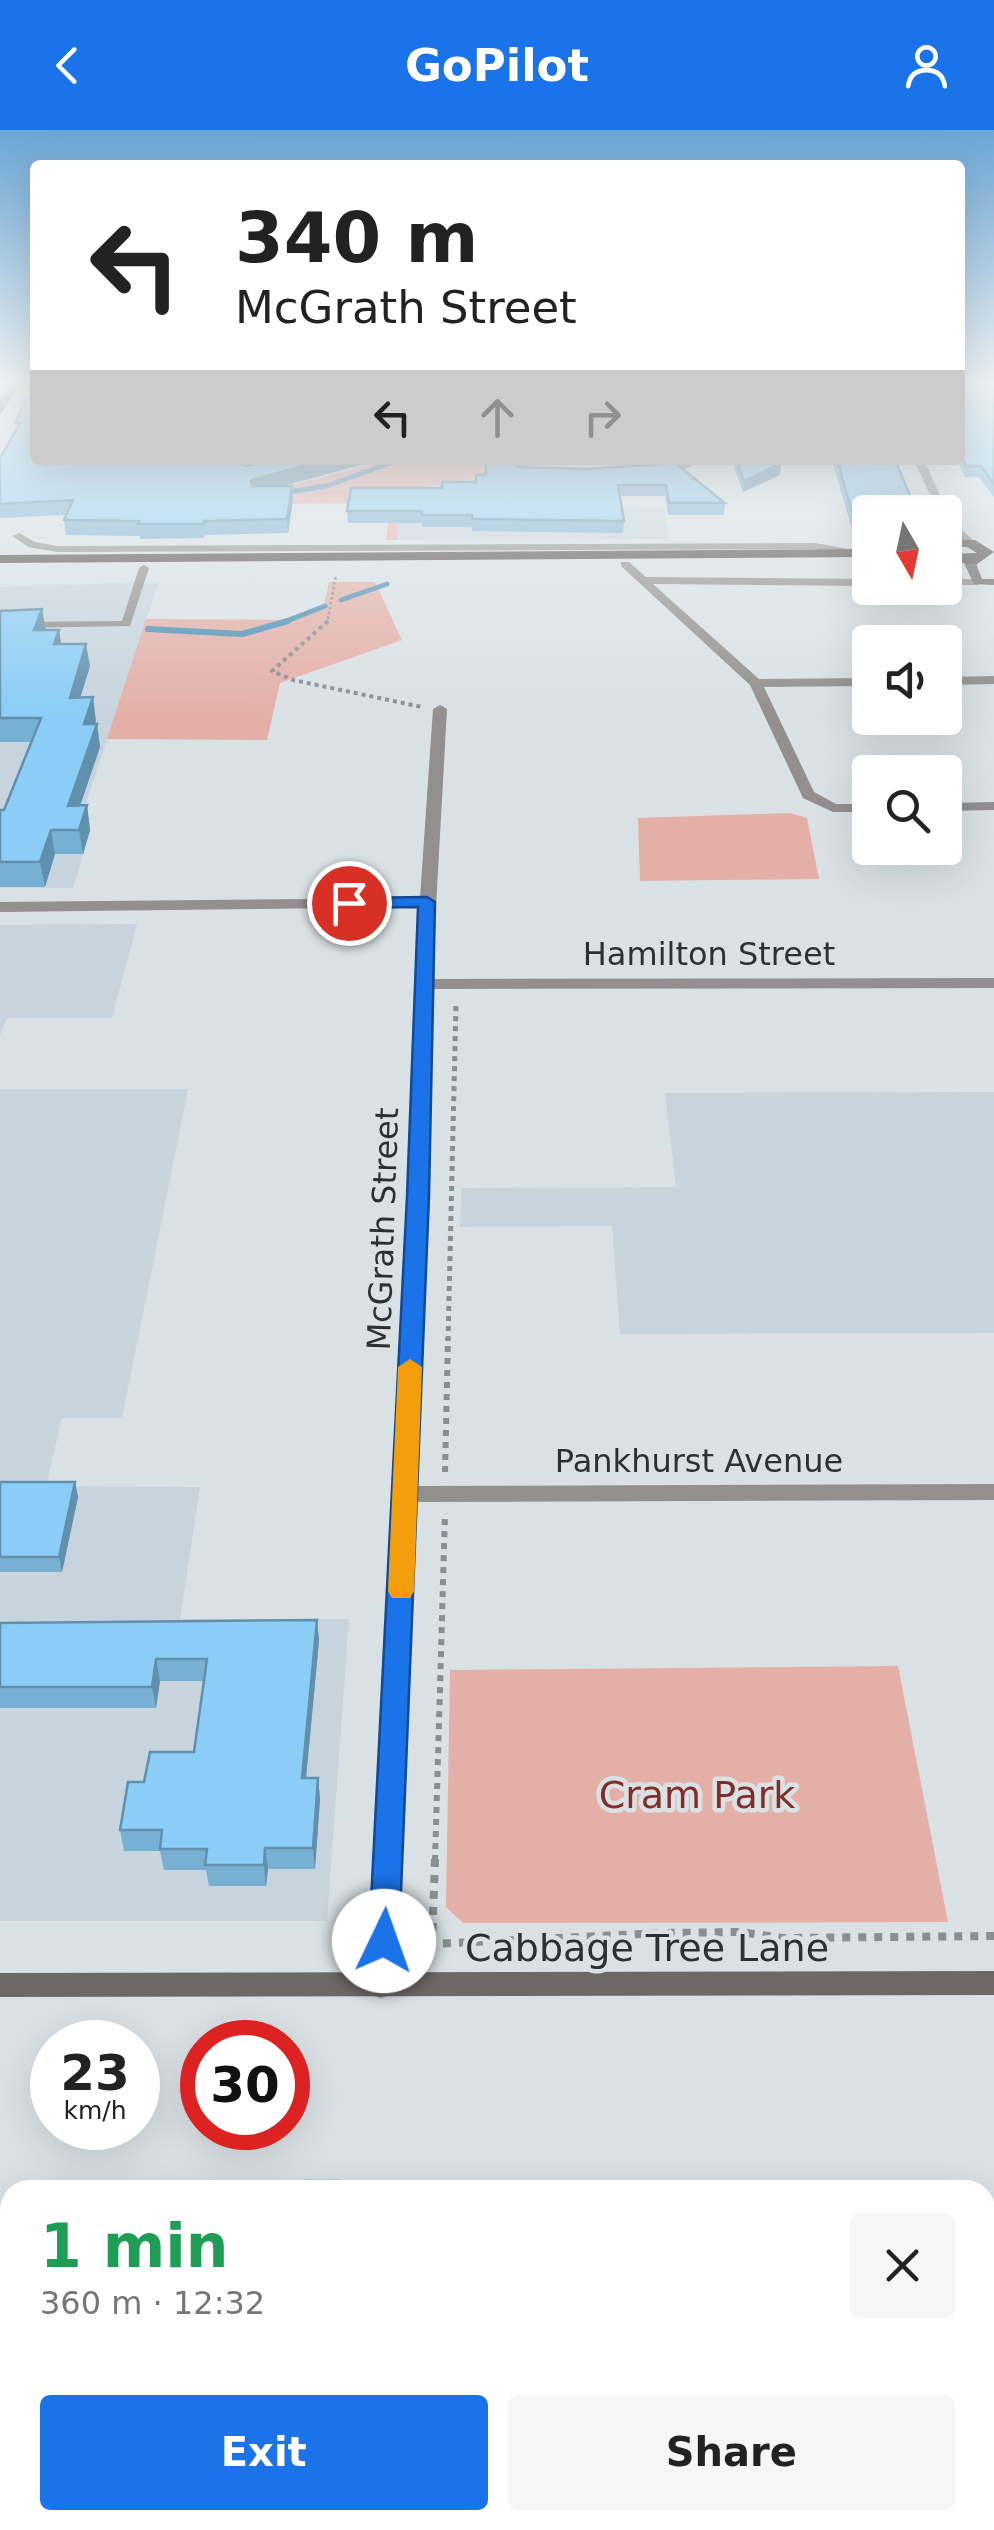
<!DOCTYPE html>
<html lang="en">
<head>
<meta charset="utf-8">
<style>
  body { margin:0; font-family:"DejaVu Sans",sans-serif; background:#f6f6f6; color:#222; height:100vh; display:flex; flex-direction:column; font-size:38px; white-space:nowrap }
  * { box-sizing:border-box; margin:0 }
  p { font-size:32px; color:#767676 }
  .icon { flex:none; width:55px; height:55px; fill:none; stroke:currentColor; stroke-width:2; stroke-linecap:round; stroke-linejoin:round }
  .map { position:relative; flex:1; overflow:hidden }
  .drawer { position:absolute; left:0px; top:2050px; width:995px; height:350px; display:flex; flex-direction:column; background:#fff; border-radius:30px 30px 0 0; box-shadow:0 10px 40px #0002 }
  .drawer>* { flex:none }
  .hud { position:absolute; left:30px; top:30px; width:935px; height:305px; border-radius:10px; box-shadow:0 10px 40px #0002; background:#fff; color:#222; overflow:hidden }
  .needle { width:65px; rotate:171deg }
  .buttons { position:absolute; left:852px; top:365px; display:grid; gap:20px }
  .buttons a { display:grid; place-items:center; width:110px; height:110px; border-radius:10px; background:#fff; box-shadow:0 10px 40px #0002; font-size:50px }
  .speed { position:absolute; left:30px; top:1890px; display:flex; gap:20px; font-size:50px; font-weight:700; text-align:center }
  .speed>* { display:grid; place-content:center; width:130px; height:130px; border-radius:50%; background:#fff; box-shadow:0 10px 40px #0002; line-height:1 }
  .speed small { font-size:25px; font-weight:400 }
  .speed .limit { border:15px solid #d22; background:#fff; color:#111 }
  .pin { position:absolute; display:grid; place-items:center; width:85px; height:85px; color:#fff; margin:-42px; border:5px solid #fff; border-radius:50%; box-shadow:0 2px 10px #0007 }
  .me { position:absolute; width:110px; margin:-55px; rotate:3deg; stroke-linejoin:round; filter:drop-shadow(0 0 8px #0008) }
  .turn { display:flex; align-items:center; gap:35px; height:210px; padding:0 40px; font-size:45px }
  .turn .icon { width:130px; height:130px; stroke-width:2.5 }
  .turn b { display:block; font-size:70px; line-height:85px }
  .lanes { display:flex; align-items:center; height:95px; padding:0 40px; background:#0003; justify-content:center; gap:50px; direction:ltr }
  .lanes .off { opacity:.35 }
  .round { display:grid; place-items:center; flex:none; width:105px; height:105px; border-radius:10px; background:#f6f6f6 }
  .head { display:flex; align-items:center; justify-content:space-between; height:170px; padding:0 40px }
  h1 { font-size:60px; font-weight:600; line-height:75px; color:#1e9e55 }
  .cta { display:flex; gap:20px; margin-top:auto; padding:20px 40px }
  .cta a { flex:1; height:115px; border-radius:10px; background:#1a73e8; color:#fff; font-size:40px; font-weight:600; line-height:115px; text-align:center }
  .cta a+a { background:#f6f6f6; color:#222 }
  header { display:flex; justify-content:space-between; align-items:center; height:130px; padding:0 40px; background:#1a73e8; color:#fff; font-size:45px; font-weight:600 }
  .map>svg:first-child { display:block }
  .built { fill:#c7d4dd }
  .green { fill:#e4afa7 }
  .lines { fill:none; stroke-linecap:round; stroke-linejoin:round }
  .stream-far1 { stroke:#4e8fb6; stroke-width:5 }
  .stream { stroke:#4e8fb6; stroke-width:6 }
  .path-far4 { stroke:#898e91; stroke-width:2.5; stroke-dasharray:2.5 2.5; stroke-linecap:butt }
  .path-far3 { stroke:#898e91; stroke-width:4; stroke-dasharray:4 4; stroke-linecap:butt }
  .path-far2 { stroke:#898e91; stroke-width:5; stroke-dasharray:5 5; stroke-linecap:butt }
  .path-far1 { stroke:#898e91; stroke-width:6; stroke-dasharray:6 6; stroke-linecap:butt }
  .path { stroke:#898e91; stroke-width:8; stroke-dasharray:8 8; stroke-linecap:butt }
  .lane { fill:#928f8e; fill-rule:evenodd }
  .street { fill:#928f8e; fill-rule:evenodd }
  .secondary { fill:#6d6867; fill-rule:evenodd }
  .primary { fill:#534d4c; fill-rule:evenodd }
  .wall { fill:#78b0d4 }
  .shaded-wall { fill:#6190ac }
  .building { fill:#8bcdf6; stroke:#6190ac; stroke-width:2.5 }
  .route { fill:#1a73e8; stroke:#114b97; stroke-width:2.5 }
  .slow { fill:#f59e0b }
  .labels { text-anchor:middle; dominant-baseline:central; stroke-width:9; stroke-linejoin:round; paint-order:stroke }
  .street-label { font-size:32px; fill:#2d3031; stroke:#dae1e5 }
  .near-park-label { font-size:38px; fill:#822d28; stroke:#dae1e5 }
  .near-street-label { font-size:38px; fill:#2d3031; stroke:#dae1e5 }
</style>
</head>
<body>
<header><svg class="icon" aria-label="back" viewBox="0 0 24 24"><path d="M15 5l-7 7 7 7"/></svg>GoPilot<svg class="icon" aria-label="person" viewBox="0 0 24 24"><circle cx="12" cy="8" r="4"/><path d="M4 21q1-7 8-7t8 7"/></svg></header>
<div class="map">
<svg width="994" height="2400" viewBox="0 0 994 2400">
  <rect width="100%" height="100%" fill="#dae1e5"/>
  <path class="built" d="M488,345L568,378L664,377L669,409L397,410L401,361Z
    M159,452L78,698L91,699L73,758H0V457Z
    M137,794L112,888H7L0,906V795Z
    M0,959H188L122,1288H62L46,1356L200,1357L180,1489H349L327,1791H0Z
    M994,962V1203L620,1204L612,1096L460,1097L461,1058L676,1057L665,963Z"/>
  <path class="green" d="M391,330H485L489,335L488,345L402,361L397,410H386L391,373L258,374L0,364L245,359L291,355Z
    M329,452H375L402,510L280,553L267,610L107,609L146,489L281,490L324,476Z
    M790,683L807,688L819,749L640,751L638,688Z
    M898,1536L948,1792L463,1793L446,1777L450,1540Z"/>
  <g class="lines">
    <path class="stream-far1" d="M282,363L326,356L399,330
      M341,470L387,454
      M279,494L325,476"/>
    <path class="stream" d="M148,499L242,504L288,491"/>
    <path class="path-far4" d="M327,494L336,445"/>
    <path class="path-far3" d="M328,491L272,541L293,550L422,577"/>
    <path class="path-far2" d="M448,1211L456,874"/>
    <path class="path-far1" d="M445,1342L448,1208
      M435,1731L445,1383"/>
    <path class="path" d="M435,1729L432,1814L663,1803L740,1802L783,1808L994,1806"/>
    <path class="lane" d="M144,435L149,438L130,496L14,498L0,502V496L13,492L122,491L139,438Z"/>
    <path class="street" d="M688,330H700C688,341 665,348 650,341Z
      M914,330H924L948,382L945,385L974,411V415C955,416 945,400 945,382H938Z
      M19,403L35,412L57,416L815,413L869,423L863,426L815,419L57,422L28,417L13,406Z
      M621,432H629L646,447L870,449V456L653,454L759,549L870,548V556L764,557L814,662L836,674H870V682H833L803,668L750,555L621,436Z
      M945,449H978L984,452L978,455H945Z
      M994,546V554L945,555V547Z
      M440,575L447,579L432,849L994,848V858L432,859L416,1356L994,1354V1370L415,1372L395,1856L391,1865L381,1868L371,1865L367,1856L383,1612L419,777L0,782V772L420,768L433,579Z
      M994,672V680L945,681V673Z"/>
    <path class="secondary" d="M969,428L975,431L982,449H994V455L974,454L963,431Z
      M994,1841V1865L0,1867V1843Z"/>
    <path class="primary" d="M12,250H24L0,285V271Z
      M945,409L975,410L994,422L977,434L945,432V424L977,423L967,417H945Z
      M870,419V427L0,433V425Z"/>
  </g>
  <path class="wall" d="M960,250H994V367L979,347H965L957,330H960Z
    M26,270L35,330H246L244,334L247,336L260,333V330H379L283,356H292L293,370L288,403L205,405L204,408L140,409V406L66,405L64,390L66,385L0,388V328L16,300L15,293Z
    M486,330H670V332L518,336L587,339L675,333L725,373L724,385H668L665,366H620L624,391L623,403L472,401V397H422V393H348L347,381L442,358L476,352L486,345Z
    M732,330H780V345L743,362Z
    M832,330H895L870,382V400H852Z
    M0,481L45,500H59L61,514L90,536L80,568L93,567L95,594H97L100,617L80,675H87L90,700L83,724H55L45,757H0V680H4L31,612H0Z
    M0,1352H75L78,1367L62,1442H0Z
    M317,1490L319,1511L306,1648H318L320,1669L315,1739H268L266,1756H209L206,1740H164L160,1721H124L120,1700L194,1622L204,1551H160L156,1578H0V1493Z"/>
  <path class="shaded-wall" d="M326,330H379L252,364L251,350Z
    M781,333L780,345L743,362L744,351Z
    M292,356L293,370L288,403L287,389Z
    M42,479L46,501L34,500Z
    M59,500L62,522L54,514Z
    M86,514L90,536L73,591L70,568Z
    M93,567L96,591L88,617L84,594Z
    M97,594L100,617L72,700L68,676Z
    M87,675L90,700L83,724L79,700Z
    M51,700L55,724L45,757L40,732Z
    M75,1352L78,1367L62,1442L59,1427Z
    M317,1490L319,1511L304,1669L302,1648Z
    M156,1529L160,1551L156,1578L152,1557Z
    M318,1648L320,1669L315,1739L313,1718Z
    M265,1718L268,1739L266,1756L264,1735Z"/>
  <path class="building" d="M960,250H994V354L981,336H966L960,322Z
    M35,267V330H237L247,336L274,330H326L251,350L252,356H292L287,389L204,391L203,394H138L139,391L64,390L73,370L0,374V328L20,293H15L26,270Z
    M486,330H513L511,332L519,337L587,339L675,333L725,373H669L666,355H618L624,391L472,389V385H422V381H347L351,358H442V352H476V345H486Z
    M736,330H780L781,333L744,351Z
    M837,330H895L917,382H870V388H854Z
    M42,479L34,500H59L54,514H86L70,568L93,567L84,594H97L68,676L87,675L79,700H51L40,732H0V680H4L41,588H0V481Z
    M0,1352H75L59,1427H0Z
    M317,1490L302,1648H318L313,1718H265L264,1735H205L207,1719H160L162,1700H120L128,1652H144L150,1622H194L207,1529H156L152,1557H0V1493Z
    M306,2051H339L338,2060H305Z"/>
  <linearGradient id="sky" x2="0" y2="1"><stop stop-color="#6aa5d4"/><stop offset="0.43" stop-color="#eef2f3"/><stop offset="1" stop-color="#eef2f3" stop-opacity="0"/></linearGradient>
  <rect width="994" height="586" fill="url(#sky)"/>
  <path class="route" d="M427,767L435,772L429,1066L399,1811L395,1821L384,1825L373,1821L369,1811L407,1066L418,777L349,778L341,773L349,768Z"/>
  <path class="slow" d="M410,1229L422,1237L414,1461L410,1468H392L388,1461L398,1237Z"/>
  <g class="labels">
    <g class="street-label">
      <text x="709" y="824">Hamilton Street</text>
      <text transform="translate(383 1099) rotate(-88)">McGrath Street</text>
      <text x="699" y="1331">Pankhurst Avenue</text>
    </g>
    <g class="near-park-label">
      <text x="697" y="1665">Cram Park</text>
    </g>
    <g class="near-street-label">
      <text x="647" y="1818">Cabbage Tree Lane</text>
    </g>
  </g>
</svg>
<div class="buttons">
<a><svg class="needle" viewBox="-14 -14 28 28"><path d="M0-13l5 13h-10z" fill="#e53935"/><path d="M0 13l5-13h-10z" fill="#767676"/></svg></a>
<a><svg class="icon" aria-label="sound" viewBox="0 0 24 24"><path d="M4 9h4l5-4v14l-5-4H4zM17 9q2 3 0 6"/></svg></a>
<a><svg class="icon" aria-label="search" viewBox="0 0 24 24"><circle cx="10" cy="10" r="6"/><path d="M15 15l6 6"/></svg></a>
</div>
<div class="speed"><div>23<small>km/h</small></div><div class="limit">30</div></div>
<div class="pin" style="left:349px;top:773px;background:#d93025"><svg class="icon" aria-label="arrive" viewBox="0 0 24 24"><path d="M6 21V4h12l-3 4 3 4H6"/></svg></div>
<svg class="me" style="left:384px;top:1811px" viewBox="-20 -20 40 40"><circle r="19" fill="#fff"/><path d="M0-13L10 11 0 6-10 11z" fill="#1a73e8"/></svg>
<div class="hud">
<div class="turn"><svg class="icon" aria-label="left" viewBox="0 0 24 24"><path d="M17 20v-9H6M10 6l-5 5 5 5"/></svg><div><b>340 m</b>McGrath Street</div></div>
<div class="lanes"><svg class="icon" aria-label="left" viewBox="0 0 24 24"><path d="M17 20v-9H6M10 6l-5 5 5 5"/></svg><svg class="icon off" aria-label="ahead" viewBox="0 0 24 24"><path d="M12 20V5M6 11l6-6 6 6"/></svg><svg class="icon off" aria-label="right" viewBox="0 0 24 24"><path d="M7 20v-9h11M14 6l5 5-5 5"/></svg></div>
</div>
<section class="drawer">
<div class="head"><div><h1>1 min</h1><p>360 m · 12:32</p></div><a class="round"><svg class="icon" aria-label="close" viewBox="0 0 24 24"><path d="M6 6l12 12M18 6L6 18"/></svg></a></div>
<div class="cta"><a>Exit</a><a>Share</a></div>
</section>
</div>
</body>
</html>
